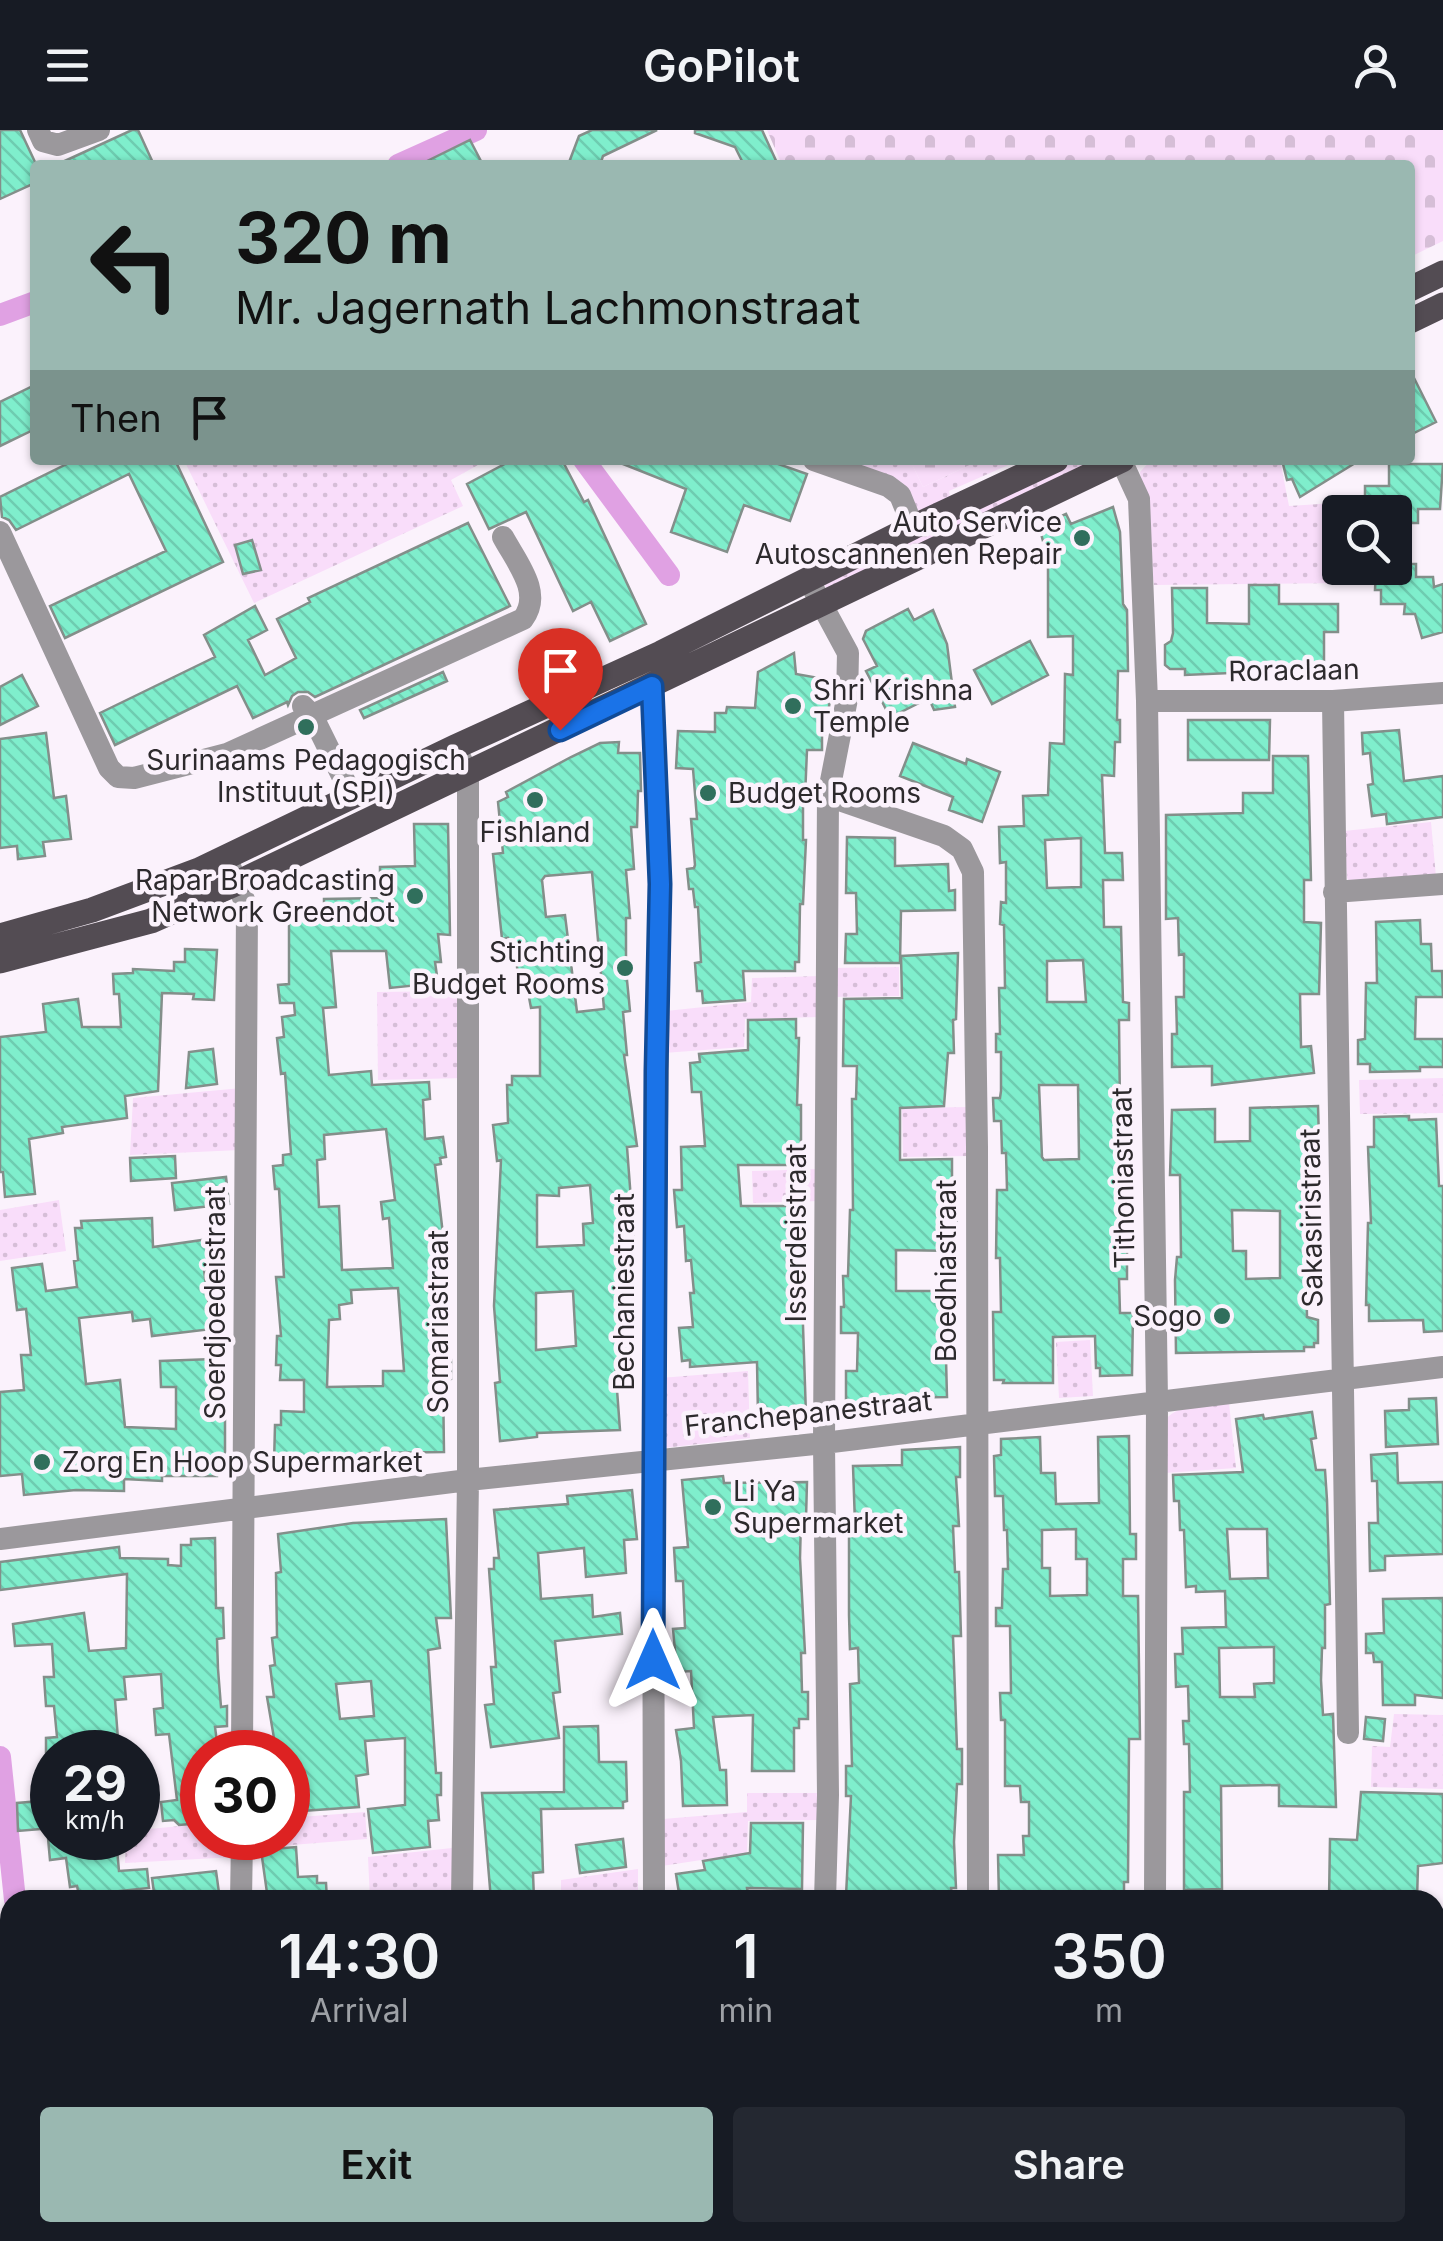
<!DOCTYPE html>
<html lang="en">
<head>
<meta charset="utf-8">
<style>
  body { margin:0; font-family:Inter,sans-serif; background:#242831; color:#f1f3f6; height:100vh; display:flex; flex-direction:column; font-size:38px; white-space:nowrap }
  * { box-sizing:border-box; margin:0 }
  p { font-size:32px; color:#9ea1a6 }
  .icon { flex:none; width:55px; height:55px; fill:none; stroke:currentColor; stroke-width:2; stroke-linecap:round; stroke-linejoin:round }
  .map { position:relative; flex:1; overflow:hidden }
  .details { position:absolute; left:0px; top:1760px; width:1445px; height:352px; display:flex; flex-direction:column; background:#171b24; border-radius:30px 30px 0 0; box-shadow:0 2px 8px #0004 }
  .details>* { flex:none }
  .guide { position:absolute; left:30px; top:30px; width:1385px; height:305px; border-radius:10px; box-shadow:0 2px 8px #0004; background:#9ab8b1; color:#111; overflow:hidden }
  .fabs { position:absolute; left:1322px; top:365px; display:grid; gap:20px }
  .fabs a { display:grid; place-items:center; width:90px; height:90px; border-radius:10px; background:#171b24; box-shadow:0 2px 8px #0004; font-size:50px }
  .speed { position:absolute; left:30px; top:1600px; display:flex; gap:20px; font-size:50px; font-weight:700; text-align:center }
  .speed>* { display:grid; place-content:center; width:130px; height:130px; border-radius:50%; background:#171b24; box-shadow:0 2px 8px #0004; line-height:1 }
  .speed small { font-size:25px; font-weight:400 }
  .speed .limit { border:15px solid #d22; background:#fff; color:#111 }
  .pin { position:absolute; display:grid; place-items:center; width:85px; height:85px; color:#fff; margin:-102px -42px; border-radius:50% 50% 50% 0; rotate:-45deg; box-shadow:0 0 10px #0007 }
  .pin .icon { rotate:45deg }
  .me { position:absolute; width:110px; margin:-55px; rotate:0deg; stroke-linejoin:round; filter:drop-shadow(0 0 8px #0008) }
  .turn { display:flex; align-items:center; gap:35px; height:210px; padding:0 40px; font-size:45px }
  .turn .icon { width:130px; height:130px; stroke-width:2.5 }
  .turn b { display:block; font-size:70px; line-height:85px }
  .then { display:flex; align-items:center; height:95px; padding:0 40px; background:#0003; gap:20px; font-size:38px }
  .eta { display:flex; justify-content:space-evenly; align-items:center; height:170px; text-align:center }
  .eta b { font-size:60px; font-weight:600; line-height:70px }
  .button { display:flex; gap:20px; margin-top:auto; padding:20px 40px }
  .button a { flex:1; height:115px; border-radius:10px; background:#9ab8b1; color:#111; font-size:40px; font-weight:600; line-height:115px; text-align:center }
  .button a+a { background:#242831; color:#f1f3f6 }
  header { display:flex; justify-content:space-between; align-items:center; height:130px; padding:0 40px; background:#171b24; font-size:45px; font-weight:600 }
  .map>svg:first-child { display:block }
  .grass { fill:url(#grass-dots) }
  .cemetery { fill:url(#cemetery-stones) }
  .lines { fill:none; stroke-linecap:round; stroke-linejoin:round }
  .stream { stroke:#e0a1e3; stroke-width:6 }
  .canal { stroke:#e0a1e3; stroke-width:22 }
  .building { fill:url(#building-back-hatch); stroke:#838f8a; stroke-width:2.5; fill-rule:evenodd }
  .minor { stroke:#9b989c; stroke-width:22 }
  .major { stroke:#534c53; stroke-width:25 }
  .route-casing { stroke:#114b97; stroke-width:25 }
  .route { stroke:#1a73e8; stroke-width:18 }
  .poi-dot { fill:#306f5c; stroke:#fbf2fc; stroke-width:4 }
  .labels { text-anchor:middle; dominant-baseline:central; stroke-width:9; stroke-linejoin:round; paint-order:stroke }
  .poi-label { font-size:28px; fill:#2d2a2d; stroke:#fbf2fc; text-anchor:end }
  .street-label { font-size:28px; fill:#2d2a2d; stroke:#fbf2fc }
</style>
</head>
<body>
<header><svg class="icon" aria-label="menu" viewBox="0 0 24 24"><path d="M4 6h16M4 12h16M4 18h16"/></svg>GoPilot<svg class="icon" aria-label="person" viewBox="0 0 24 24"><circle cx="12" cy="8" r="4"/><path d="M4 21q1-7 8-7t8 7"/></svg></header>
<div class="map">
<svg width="1443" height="2111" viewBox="0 0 1443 2111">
  <defs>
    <pattern id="grass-dots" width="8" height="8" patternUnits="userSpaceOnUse" patternTransform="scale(2.5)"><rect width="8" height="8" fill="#f9ddfa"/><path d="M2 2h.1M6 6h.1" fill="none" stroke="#d6bed7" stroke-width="1.8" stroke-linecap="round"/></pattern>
    <pattern id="cemetery-stones" width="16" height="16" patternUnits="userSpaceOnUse" patternTransform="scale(2.5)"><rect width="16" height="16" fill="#f9ddfa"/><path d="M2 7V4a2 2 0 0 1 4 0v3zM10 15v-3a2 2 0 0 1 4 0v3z" fill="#d6bed7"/></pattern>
    <pattern id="building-back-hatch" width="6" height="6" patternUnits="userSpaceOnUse" patternTransform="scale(2.5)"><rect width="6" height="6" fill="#7feecc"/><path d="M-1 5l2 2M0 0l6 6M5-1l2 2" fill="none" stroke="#6eccb0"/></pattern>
  </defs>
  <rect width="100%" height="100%" fill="#fbf2fc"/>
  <path class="grass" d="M184,330H487L451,350L463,376L254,473Z
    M833,330H910L923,357L980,330H1020L949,361L950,367L919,381Z
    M1079,330H1097L826,458L825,455L931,398Z
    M1151,330H1280L1289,376L1350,372V382H1340V438H1349V453L1154,455L1140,342Z
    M1431,692L1436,747L1350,752L1347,748L1344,701Z
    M899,837V866L832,867L831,838Z
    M819,846V887L745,889L744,917L664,923L666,881L751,872L752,848Z
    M463,861L465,948L378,950L377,862Z
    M1443,948V983L1360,984L1359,950Z
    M242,958L240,1020L130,1025L133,968Z
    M969,977L970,1026L903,1027L902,978Z
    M819,1039L820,1071L753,1073L752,1041Z
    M59,1070L66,1121L0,1131V1080Z
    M1090,1210L1093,1266L1059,1268L1056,1212Z
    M748,1241L750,1308L664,1318L660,1248Z
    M1229,1273L1236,1338L1165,1343L1166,1289C1180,1273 1209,1276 1229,1273Z
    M1394,1584L1443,1585V1659L1371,1657L1372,1616L1390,1617Z
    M747,1663H818L817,1690L748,1691L747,1723L662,1736L663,1689L747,1682Z
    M365,1682L367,1709L253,1718L252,1708H288V1688Z
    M202,1694V1708H235V1727L125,1733L126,1708H138V1700Z
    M452,1718L453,1763L370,1770L368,1727Z
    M638,1739V1770H561V1750Z
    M750,1760H819V1770H750Z
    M1435,2040L1443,2042V2111H1368V2103L1435,2102Z"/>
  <path class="cemetery" d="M767,0H1443V111L1410,127V35H782Z
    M910,330H980L923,357Z"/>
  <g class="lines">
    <path class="stream" d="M462,0L464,5"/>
    <path class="canal" d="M398,35L476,0
      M0,185L35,172
      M584,330L669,445
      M0,1627L15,1770
      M49,2102L50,2111"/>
  </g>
  <path class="building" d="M0,0H20L35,32V53L0,69Z
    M132,0H138L154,35H56Z
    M592,0H657L603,26L600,35H568L579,6Z
    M695,0H762L778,35H744L735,17L695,3Z
    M470,10L483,35H419Z
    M1410,240L1436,292L1410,305Z
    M35,255V299L0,316V272Z
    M75,330H175L223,432L65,508L50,476L166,421L129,344L16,400L9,390L2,387L0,367Z
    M512,330H562L584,372L588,370L646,494L610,511L591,472L573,481L526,382L489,399L467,354Z
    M613,330H767L807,344L790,391L744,375L727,422L671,402L686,359Z
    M1282,330H1360L1300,367L1292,349L1287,350Z
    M1389,334H1443L1440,379H1418V393H1395V382H1365V356H1389Z
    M1113,377L1120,402L1123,474L1127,480L1128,541H1118L1117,590H1120V612H1115L1114,646L1102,645L1105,723H1122L1123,750H1103L1104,797H1121L1123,872L1129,873V890H1119L1120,979H1123L1126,1035L1132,1036V1051H1121V1091H1131L1132,1106L1127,1107V1149H1119L1120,1183H1133L1132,1245L1100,1246V1238H1096L1095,1206L1053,1207V1253H1003L1004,1250H994L993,1182H1001L1000,1128H996L997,1060H1007L1006,1023H1002L1001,991H994L993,968H1000L1001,961V922H996V904H1000L999,858H1005L1004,795L1000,794L1001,772L1006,773V732L1000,733L999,697L1024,696L1023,666L1048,665L1050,613L1064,614L1065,544L1073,545V506L1048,507V430L1039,396L1066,384L1071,394ZM1081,708V757L1047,758L1045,710ZM1083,830L1086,872H1047V831ZM1039,955H1078L1079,1029L1044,1030L1042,1027Z
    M468,393L510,476L315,567L308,562H298L292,566L288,575L287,572L253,588L237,556L115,615L100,583L215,527L204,505L255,476L267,500L248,510L265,545L296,528L277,489L310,472L308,468Z
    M252,410L261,440L243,444L235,415Z
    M1395,434H1416V447H1433L1434,457L1443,454V502L1422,508L1415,484H1404L1405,474H1381V460H1375L1376,438H1395Z
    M1249,455H1279V474H1338V502H1324V536L1321,539L1185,545V539H1170L1165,535V515L1171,511L1173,503L1172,458H1207V493L1249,494Z
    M908,479L914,490L933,480L947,514L955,577L934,580L930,571L931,567L895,585H889L866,541L877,536L863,509L866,501Z
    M1030,511L1048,545L992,574L974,540Z
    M794,523L796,544L830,550L832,556L825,604L822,603V620H807L805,667H803V710H806L803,774H800L799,832H795V841H743L745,870L703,873L702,861H697L695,833L701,832L698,777H695L693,759H689L687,739L694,738L695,735L691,689H697L693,639L676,638L678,601L715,602V583H726L727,577L755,578L758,542Z
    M443,542L447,551L364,588L360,580Z
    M22,545L38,576L0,595V557Z
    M1188,590H1270L1269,630H1188Z
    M1399,600L1404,651L1443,646V687L1387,694L1386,684L1372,686L1368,655L1373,654L1370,623L1363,624L1362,603Z
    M46,603L54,668L66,666L71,709L43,712L45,726L18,729L17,716L0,718V609Z
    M619,612L618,623H640L641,661H638L637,697H631L634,739L626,740L630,788H626V840L630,881L623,882L627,925H624L637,1016L627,1017L634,1110L626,1111L631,1221H626L628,1232L615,1233L620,1300L537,1303V1307L500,1311L495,1253L500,1252L494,1176L501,1030L497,1031L493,995L508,993L507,955H512V946H540V877L531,878L525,846L518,847L516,826L510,827L508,808L502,809L493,724L503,723L498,672L508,667L506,662L571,627L600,613ZM592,742L604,879L577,882L565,785L546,787L542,750L545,746ZM590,1055L593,1093L583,1094L584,1115L537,1117V1065L559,1066V1058ZM573,1161L576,1216L536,1220V1163Z
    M913,613L966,634L967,629L1000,642L982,692L949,680L953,667L900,646Z
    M1273,626H1308L1311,750H1304V792L1321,793L1319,864H1300L1301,917L1311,916L1314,943L1212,955V936L1172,937V904H1177L1176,867H1184V824L1179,825L1178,788L1166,789V685L1243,683V663H1273Z
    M414,694H448L450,805L438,804L441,832H435L438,853L390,858L386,821H331L336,877L323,878L329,945L371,941L372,955L429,952L430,969L423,970L425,1009L443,1007L446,1027L440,1028L441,1034L435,1035L446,1131L438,1132L440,1180H443L447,1230H451V1249L443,1250L444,1322L370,1323L352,1326V1332H336V1327H304V1334H274L275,1295H281V1281L304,1282V1250H280L281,1235H276L277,1206H281L276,1147H284L279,1059H275L273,1036L283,1035V1025L291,1024L285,943L281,944L277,908L284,907L282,887L295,885L294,873H280L278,855L289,854V784L324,783V769L380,768V737L415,736ZM386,999L395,1070L381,1072L383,1089L389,1088L393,1138L342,1140L339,1076L319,1077L317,1030L325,1029L324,1005ZM398,1158L404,1241H383V1256L327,1257L329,1190L340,1189L339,1175L352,1173L351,1160Z
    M847,707L895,708V736L948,734L949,761L955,760V780L901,781L900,833H845L846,804H857L856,763H846Z
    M1420,790L1421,814H1431L1432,841H1442L1443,867H1416L1415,909H1443V937H1420V941L1370,942V934H1358V910L1365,909L1366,853H1377L1376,792Z
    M185,819L217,820L214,870L193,869L194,864L162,863L158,961L125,966L127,988L62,997L63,1003L29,1009L35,1064L5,1067L3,1042H0V907L46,902L43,874L78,869L82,897H121L119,864H114L113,844L133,843V839L174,841V832H185Z
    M958,823L956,889L953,890L954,923H948L944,976L900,978V1030L952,1029V1063H958L955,1121L896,1120V1161H944V1168H950V1190H945L947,1267L885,1268L884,1273H846V1241H857L858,1203H841V1177H844L843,1146H848L850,1080H853L852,969H856L857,936H843L844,869L902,868L901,826Z
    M796,889V908H799L797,975H801V1035H738L741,1076H799L806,1285L758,1286L757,1232L690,1237V1230L682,1231L679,1198L693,1197L690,1163H694L691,1130L686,1131L684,1096L677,1097L674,1060H682L681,1017L705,1016L701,962H692L690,933L700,932L699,924L748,920V890Z
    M213,919L217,954L186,958L189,922Z
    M1318,976L1319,1009H1315L1311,1083L1313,1093L1319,1092V1144H1306L1307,1187L1318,1190V1213H1314V1217H1304V1221L1176,1223L1175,1150L1177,1127H1181L1180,1045H1170L1172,980L1215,979V1012L1250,1011V978ZM1232,1080L1280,1081V1148L1246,1149V1121H1233Z
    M1409,986V990L1436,989L1439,1056H1443V1201L1424,1202L1423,1190L1369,1191V1175H1366L1368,1093H1371L1368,1017H1374V987Z
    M175,1026L176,1048L131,1051L130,1028Z
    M226,1047L229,1074L175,1080L172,1053Z
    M152,1088L153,1117L216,1108L220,1138L204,1140L212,1199L152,1206L150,1189L133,1191L132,1182L79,1188L86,1254L120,1250L125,1297L176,1299V1257H161L160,1231L213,1229L214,1270H219V1281H225V1326H217V1346H162V1351L124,1349V1361L76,1360L24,1365L22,1344L0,1346V1262L24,1260L21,1225H31L26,1179L17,1180L12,1138L42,1134L46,1161L77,1157L74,1131L78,1130L75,1098H82L81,1091Z
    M1436,1268L1438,1314L1386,1317L1385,1281L1409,1280V1269Z
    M1312,1282L1316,1308L1311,1309L1316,1340H1325L1327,1370L1330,1474L1325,1475V1518H1322L1321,1550L1323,1585L1333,1584L1336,1677L1279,1676V1655L1221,1656L1222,1759L1184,1760V1662H1190L1189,1614H1184L1183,1591H1189L1188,1556L1176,1557L1175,1524H1183L1182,1498L1226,1497L1225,1461L1196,1462V1456L1186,1457L1184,1400H1180L1179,1371H1174L1173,1345L1243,1342L1236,1289L1263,1285L1264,1289ZM1227,1399H1267L1268,1448L1230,1449ZM1274,1517V1553L1254,1554L1255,1567H1220L1219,1518Z
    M1129,1306L1130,1404H1136V1429H1123V1466H1138L1140,1609H1129L1128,1752H1124V1770H999L998,1725H1024L1023,1706H1029V1672H1021L1020,1656H1005V1590H1001L1000,1563H1011L1010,1496H996V1478H1002L1003,1439H1008L1007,1400H1004L1003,1366H995L994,1326L1001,1325V1309L1040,1307L1041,1343H1055L1056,1374L1099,1373L1098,1307ZM1076,1399V1429H1087V1465L1050,1466V1438H1042V1400Z
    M960,1317V1347H956L959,1396H953L955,1442H959L961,1506H953L957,1619H962V1654H957L954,1712L956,1758H951L952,1765L846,1766L851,1666H846V1636H852L850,1554L859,1553L858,1518L850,1519L849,1485V1394H855L853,1336L902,1335V1320Z
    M1397,1323L1398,1353L1443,1352V1424L1385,1426V1440L1370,1441L1369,1393H1378L1377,1351H1372L1371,1325Z
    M723,1346L724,1353L807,1352L806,1389H801L800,1428L805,1523H801L802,1562H808V1589H799V1598H794V1641H752L753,1585L713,1587L720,1640H726L727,1675L683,1676L681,1631L676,1600L694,1598L691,1541L677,1542L673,1499L685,1498L683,1451H676L674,1418L688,1417L682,1350Z
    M632,1360L637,1409L624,1410L626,1443L586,1447L584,1418L538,1423L541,1469L592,1465L593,1487L620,1483L622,1504L555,1511L560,1562L553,1563L559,1608L491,1617L485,1575L494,1574L491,1537H496L489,1439H494V1428H499L494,1380L568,1374L567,1366Z
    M446,1389L451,1488H436L440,1518L428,1520L436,1643H441V1665H437L439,1690L428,1691L430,1717L373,1723L368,1679L405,1675V1608L365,1611L368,1644L356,1646L359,1677L288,1682V1619L276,1620L267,1567H274L270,1536L275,1535L272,1508L277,1507L276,1443L281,1442L278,1404L353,1393ZM371,1551L374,1586L340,1589L336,1554Z
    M215,1408L216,1478H223L224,1508L217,1509L218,1539L221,1577L227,1576V1596L215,1597L218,1620L202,1622V1693L179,1695L174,1690L163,1691L161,1672L177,1670L169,1604L156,1605L154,1579L163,1578L161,1544L124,1547L126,1569L115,1570L119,1622H46V1608L57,1607L54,1576H46L44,1547H54L52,1514L15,1516L13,1494L84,1483L89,1521L126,1518L127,1444L0,1460V1432L119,1417L120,1428L168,1429V1435L181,1436V1415H191V1409Z
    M1443,1468V1568L1415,1565V1575H1383L1382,1532H1374L1373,1523H1366V1504L1384,1503L1383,1469Z
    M1366,1587L1385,1589L1383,1611L1364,1609Z
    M598,1596L599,1632H626L627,1671L623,1672V1678L541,1679L543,1742L533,1743L534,1770H491L482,1663L564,1662V1597Z
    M1361,1662L1443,1664V1733L1418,1736L1417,1770H1329L1330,1709L1357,1710Z
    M52,1670V1698L18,1701L17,1673Z
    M751,1693H803L802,1759L747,1758L748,1764L735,1768L680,1770L676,1744L705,1740L703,1731L750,1723Z
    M48,1708H116L119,1741L147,1739L149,1758L110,1762L112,1770H80L77,1756L70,1757L66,1728L50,1730Z
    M623,1709L626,1737L580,1743L576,1715Z
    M296,1717L298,1747L317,1746V1753H326L327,1770H268L261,1720Z
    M216,1741L220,1770H155L152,1748Z"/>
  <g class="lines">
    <path class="minor" d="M38,0L43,11L58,15L99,0
      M814,330L888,356L900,365L913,397
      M1121,330L1139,369L1147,571L1157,1271L1155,1770
      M0,402L109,638L118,647L134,648L227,624L523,489C543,463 517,433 503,407
      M808,449L848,523L847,569L828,666L824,1313L828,1665L825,1770
      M652,556L660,755L653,1330L654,1770
      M1147,571H1333L1443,563
      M1333,571L1348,1603
      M303,576L312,585L352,666
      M455,617L468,644V1350L462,1770
      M828,666L944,706L962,719L973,742L977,1017L978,1770
      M226,727L247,777L242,1622
      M1334,762L1443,754
      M0,1409L468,1350L824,1313L1443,1237
      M241,1770L242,1708
      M0,1971L10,2066
      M1435,2031L1443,2032
      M14,2102L15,2111
      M826,2102V2111
      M980,2102V2111
      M1164,2102V2111
      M238,2111L239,2102
      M457,2111V2102
      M653,2111L655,2102"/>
    <path class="major" d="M1410,159L1443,143
      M1410,191L1443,175
      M0,806L92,780L199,740L455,617L661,523L913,397L1056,330
      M0,831L151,791L237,753L1122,330"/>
  </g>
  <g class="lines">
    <g class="route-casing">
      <path id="route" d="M560,600L652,556L660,754L656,941L653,1530"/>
    </g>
    <use href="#route" class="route"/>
  </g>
  <g class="poi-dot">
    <circle cx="1082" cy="408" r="10"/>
    <circle cx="793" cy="576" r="10"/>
    <circle cx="306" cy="597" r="10"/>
    <circle cx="708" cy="663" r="10"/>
    <circle cx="535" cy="670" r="10"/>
    <circle cx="415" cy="766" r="10"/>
    <circle cx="625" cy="838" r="10"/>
    <circle cx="1222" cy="1186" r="10"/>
    <circle cx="42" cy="1332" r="10"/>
    <circle cx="713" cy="1377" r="10"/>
  </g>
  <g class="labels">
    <g class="poi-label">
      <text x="1062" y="392">Auto Service<tspan x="1062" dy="32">Autoscannen en Repair</tspan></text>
      <text x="813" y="560" text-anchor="start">Shri Krishna<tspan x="813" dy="32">Temple</tspan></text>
      <text x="306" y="630" text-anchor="middle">Surinaams Pedagogisch<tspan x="306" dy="32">Instituut (SPI)</tspan></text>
      <text x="728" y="663" text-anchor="start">Budget Rooms</text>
      <text x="535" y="702" text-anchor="middle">Fishland</text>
      <text x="395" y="750">Rapar Broadcasting<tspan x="395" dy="32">Network Greendot</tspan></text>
      <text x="605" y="822">Stichting<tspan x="605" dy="32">Budget Rooms</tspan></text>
      <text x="1202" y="1186">Sogo</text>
      <text x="62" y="1332" text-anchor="start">Zorg En Hoop Supermarket</text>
      <text x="733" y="1361" text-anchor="start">Li Ya<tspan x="733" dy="32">Supermarket</tspan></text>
    </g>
    <g class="street-label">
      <text transform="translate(1294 540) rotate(-1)">Roraclaan</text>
      <text transform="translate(1123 1048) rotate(-91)">Tithoniastraat</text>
      <text transform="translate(1311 1088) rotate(-91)">Sakasiristraat</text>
      <text transform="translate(796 1103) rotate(-90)">Isserdeistraat</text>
      <text transform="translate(946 1141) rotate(-90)">Boedhiastraat</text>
      <text transform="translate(624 1162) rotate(-90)">Bechaniestraat</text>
      <text transform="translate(215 1173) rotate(-90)">Soerdjoedeistraat</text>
      <text transform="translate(438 1192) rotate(-90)">Somariastraat</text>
      <text transform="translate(808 1283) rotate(-6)">Franchepanestraat</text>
    </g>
  </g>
</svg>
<div class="fabs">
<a><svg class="icon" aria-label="search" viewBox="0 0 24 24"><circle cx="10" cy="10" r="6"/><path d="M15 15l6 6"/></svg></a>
</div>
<div class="speed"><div>29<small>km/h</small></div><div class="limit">30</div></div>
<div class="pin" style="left:560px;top:600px;background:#d93025"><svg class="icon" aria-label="arrive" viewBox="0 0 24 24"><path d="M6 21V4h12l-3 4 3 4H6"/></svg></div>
<svg class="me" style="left:653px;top:1530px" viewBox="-20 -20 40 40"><path d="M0-17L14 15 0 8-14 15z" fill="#1a73e8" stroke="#fff" stroke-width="4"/></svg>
<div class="guide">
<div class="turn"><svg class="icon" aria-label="left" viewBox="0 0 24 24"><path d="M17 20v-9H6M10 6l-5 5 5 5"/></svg><div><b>320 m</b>Mr. Jagernath Lachmonstraat</div></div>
<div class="then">Then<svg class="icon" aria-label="arrive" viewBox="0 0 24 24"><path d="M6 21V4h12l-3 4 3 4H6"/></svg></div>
</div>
<section class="details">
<div class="eta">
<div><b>14:30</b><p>Arrival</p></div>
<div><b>1</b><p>min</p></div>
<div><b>350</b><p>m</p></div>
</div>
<div class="button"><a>Exit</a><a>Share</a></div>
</section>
</div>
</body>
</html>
